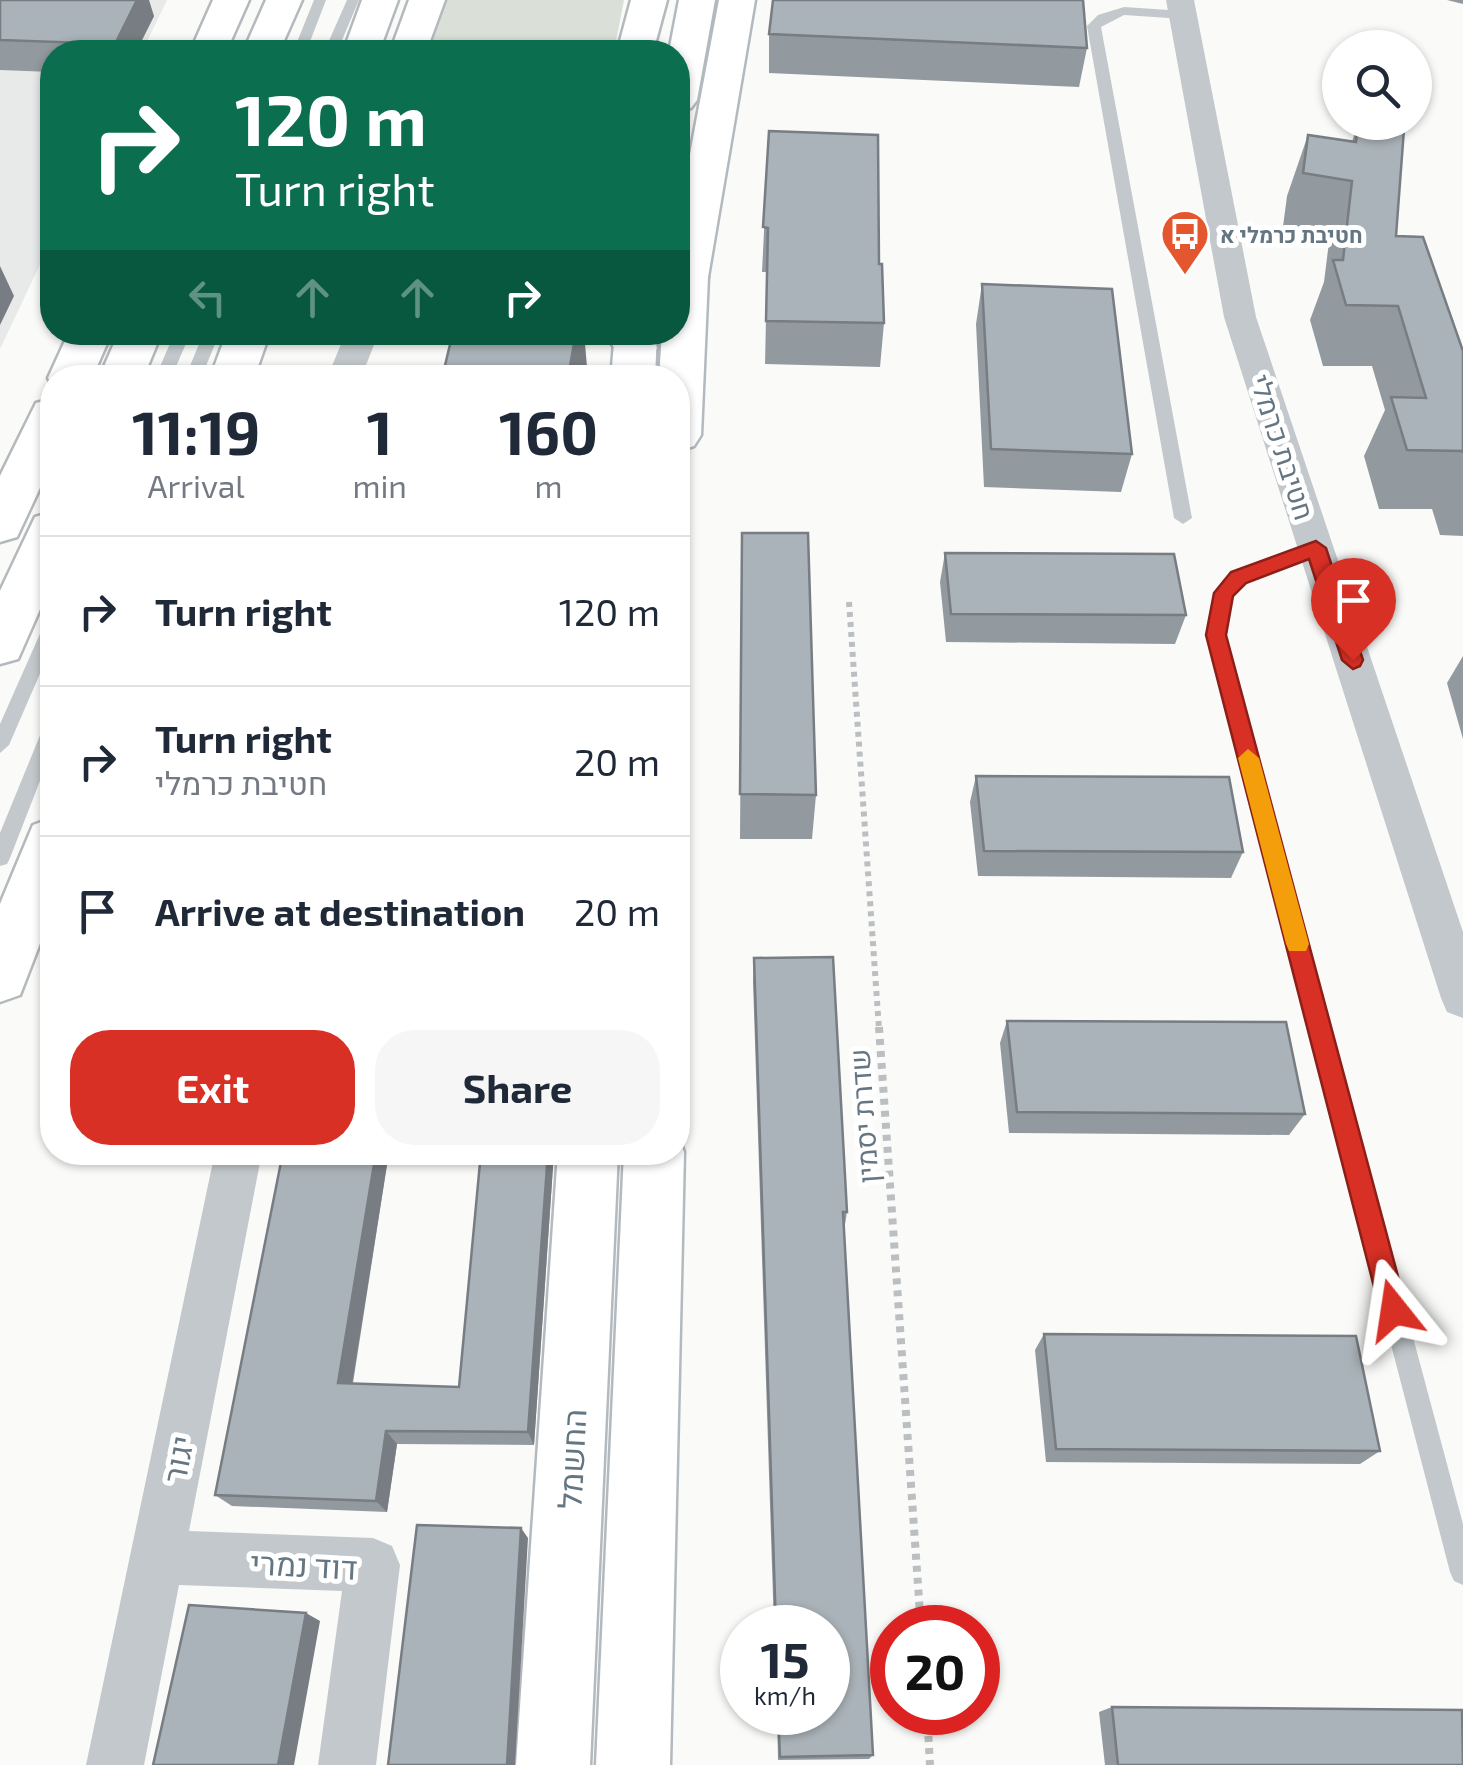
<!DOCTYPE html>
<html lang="en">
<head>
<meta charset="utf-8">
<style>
  body { margin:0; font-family:"Exo 2",Heebo,sans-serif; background:#f6f6f7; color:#1f2937; height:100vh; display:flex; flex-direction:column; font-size:38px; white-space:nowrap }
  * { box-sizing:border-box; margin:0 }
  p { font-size:32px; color:#747a83 }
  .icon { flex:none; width:55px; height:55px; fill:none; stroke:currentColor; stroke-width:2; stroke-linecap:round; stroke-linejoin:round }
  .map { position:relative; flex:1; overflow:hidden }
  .panel { position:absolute; left:40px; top:365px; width:650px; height:800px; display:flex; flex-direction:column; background:#fff; border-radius:40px; box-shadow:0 2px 8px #0004 }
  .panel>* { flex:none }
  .guide { position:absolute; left:40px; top:40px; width:650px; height:305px; border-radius:40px; box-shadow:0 2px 8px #0004; background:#0b6e4f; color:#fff; overflow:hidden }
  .fabs { position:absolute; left:1322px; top:30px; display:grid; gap:20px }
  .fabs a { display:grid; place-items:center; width:110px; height:110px; border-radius:50%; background:#fff; box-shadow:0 2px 8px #0004; font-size:50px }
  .speed { position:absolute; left:720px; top:1605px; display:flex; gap:20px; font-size:50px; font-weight:700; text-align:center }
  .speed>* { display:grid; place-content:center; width:130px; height:130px; border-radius:50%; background:#fff; box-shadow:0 2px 8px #0004; line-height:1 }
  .speed small { font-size:25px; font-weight:400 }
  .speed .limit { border:15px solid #d22; background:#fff; color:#111 }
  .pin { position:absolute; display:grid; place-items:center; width:85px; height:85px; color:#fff; margin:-102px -42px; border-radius:50% 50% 50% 0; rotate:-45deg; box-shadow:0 0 10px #0007 }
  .pin .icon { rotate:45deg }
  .me { position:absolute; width:110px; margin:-55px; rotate:345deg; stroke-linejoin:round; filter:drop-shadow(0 0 8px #0008) }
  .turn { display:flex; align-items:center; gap:35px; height:210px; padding:0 30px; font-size:45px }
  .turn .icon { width:130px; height:130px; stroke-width:2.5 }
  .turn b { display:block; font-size:70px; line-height:85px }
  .lanes { display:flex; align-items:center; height:95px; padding:0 30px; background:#0003; justify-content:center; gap:50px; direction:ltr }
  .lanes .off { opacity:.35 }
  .eta { display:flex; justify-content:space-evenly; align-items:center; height:170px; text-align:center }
  .eta b { font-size:60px; font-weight:700; line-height:70px }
  .action { display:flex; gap:20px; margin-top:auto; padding:20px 30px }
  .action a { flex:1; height:115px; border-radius:40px; background:#d93025; color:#fff; font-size:40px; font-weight:700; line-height:115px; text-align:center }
  .action a+a { background:#f6f6f7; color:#1f2937 }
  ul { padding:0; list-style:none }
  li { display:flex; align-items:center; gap:30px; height:150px; padding:0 30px; border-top:2px solid #e0e1e3 }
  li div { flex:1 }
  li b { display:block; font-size:38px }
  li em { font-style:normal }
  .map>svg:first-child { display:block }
  .built { fill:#e8e9e9 }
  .green { fill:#dadfd7 }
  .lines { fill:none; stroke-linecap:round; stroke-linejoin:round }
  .secondary-casing { stroke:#b3babf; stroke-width:5 }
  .highway-casing { stroke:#b4b9bd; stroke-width:5 }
  .path-far1 { stroke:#bbbfc2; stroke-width:6; stroke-dasharray:5 5; stroke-linecap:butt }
  .path { stroke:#bbbfc2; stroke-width:8; stroke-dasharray:6 6; stroke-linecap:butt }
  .lane { fill:#c3c8cc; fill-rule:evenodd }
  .street { fill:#c3c8cc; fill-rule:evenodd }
  .secondary { fill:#fff; fill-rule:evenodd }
  .highway { fill:#fff; fill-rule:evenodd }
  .wall { fill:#929a9f }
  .shaded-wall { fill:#777d82 }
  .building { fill:#aab3b9; stroke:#777d82; stroke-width:2.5 }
  .route { fill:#d93025; stroke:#8d1f18; stroke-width:2.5 }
  .slow { fill:#f59e0b }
  .labels { text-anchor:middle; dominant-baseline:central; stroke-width:10; stroke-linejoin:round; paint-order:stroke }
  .far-poi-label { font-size:22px; font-weight:bold; fill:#657683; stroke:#fff; text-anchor:start }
  .street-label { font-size:28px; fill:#657683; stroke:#fff }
  .near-street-label { font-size:32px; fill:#657683; stroke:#fff }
</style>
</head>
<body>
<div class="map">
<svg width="1463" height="1765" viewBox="0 0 1463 1765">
  <rect width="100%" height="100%" fill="#fafaf8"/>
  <path class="built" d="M0,0H167L142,52H52V239L0,349Z"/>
  <path class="green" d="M440,0H624L614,52H421Z"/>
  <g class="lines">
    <g class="secondary-casing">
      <path id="secondary" d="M679,0H715L697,100L691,108L678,111V52H669Z
        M719,0H755L708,277L701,435L694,446L678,451V378H659L662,332H678V218Z
        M615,332H657L655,378H611Z
        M678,1136L684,1152L670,1765H596L624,1152H678Z
        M558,1152H618L590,1765H516Z"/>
    </g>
    <g class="highway-casing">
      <path id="highway" d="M213,0H249L226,52H190Z
        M266,0H302L279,52H243Z
        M362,0H398L379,52H343Z
        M409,0H445L426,52H390Z
        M631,0H667L653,52H617Z
        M678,258L693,262L708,277L702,286L687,290L678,288Z
        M69,332H112L92,378H52V385L48,378Z
        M119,332H162L143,378H99Z
        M227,332H270L254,378H210Z
        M605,332H648L657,348L650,358L635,362L620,358Z
        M52,399V462L17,537L0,542V476L36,403Z
        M52,512V582L18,659L0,664V591L35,517Z
        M52,818V912L20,995L0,1002V904L33,825Z"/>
    </g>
    <path class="path-far1" d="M849,602L879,1029"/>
    <path class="path" d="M879,1027L921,1628
      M927,1712L930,1765"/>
    <path class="lane" d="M314,0H326L306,52H293Z
      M347,0H359L337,52H324Z
      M1124,7L1184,11L1191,15L1184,19L1124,15L1101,27L1192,518L1183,524L1174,518L1087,26L1098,15Z
      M175,332H191L171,378H155Z
      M204,332H220L201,378H185Z
      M1316,542L1325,548L1322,553L1245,582L1232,595L1225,635L1463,1524V1585L1454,1581L1450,1572L1207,635L1215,593L1233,572Z
      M52,620V646L9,745L0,753V724L43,627Z
      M52,721V750L10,858L7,864L0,866V833L43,728Z"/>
    <path class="street" d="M1166,0H1194L1256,317L1463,932V1018L1447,1012L1441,998L1224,317Z
      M346,332H379L361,378H327Z
      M215,1152H262L189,1531L373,1538L392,1546L400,1565L376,1765H318L342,1591L179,1585L144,1765H86Z"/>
    <use href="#secondary" class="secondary"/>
    <use href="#highway" class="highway"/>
  </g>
  <path class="wall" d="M0,0L154,16L136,52H52V72L0,70Z
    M1447,0H1463V4Z
    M769,34L1087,48L1079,87L769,73Z
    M1358,122L1396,236L1463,351V536L1440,535L1432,509H1379L1364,456L1385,410L1372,366H1323L1310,320L1324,282L1329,242L1282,234L1287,196L1308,135L1352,142Z
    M769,131L879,264L884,323L880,367L765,364L767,272H762Z
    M982,284L1132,454L1121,492L984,487L976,324Z
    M742,533L816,795L812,839H740Z
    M945,553L1186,615L1175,644L946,642L940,582Z
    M1463,656V739L1447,683Z
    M976,776L1243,852L1231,878L978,876L970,802Z
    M754,958L847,1212L844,1231L873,1755L869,1759L778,1760L777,1712H828V1628H774L753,981Z
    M1007,1021L1305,1114L1289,1135L1009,1133L1000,1043Z
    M389,1152L353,1383L459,1387L481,1152H554L534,1445L397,1444L387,1512L232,1506L215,1495Z
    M1044,1334L1380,1451L1360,1464L1046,1462L1035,1350Z
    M1112,1707L1463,1765H1105L1099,1712Z"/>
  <path class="shaded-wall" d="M137,0H149L154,16L136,52H118L115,44Z
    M0,266L14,296L0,325Z
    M576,332H584L587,367L585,378H568Z
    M376,1152H389L350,1397L338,1383Z
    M548,1152H554L534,1445L528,1432Z
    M386,1431L397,1444L387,1512L376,1501Z
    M521,1528L528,1538L515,1765H507Z
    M306,1613L320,1621L294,1765H278Z"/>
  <path class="building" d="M0,0H137L115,44L0,40Z
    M773,0H1083L1087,48L769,34Z
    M1358,122L1404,129L1396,236L1423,237L1463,351V452L1462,451L1407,450L1391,397L1426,398L1398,306L1346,305L1333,260H1343L1352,181L1303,173L1308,135L1356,142Z
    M769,131L878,135L879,264H882L884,323L766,321L768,228L763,227Z
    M982,284L1112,289L1132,454L991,449Z
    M453,332H576L568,378H442Z
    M742,533H808L816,795L740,794Z
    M945,553L1174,554L1186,615L951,614Z
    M976,776L1229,777L1243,852L984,851Z
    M833,957L847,1212H843L873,1755L780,1757L778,1712H828V1628H776L754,958Z
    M1007,1021L1286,1022L1305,1114L1017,1112Z
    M283,1152H376L338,1383L459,1387L481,1152H548L528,1432L386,1431L376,1501L215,1495Z
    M1044,1334L1356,1336L1380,1451L1056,1449Z
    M417,1525L521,1528L507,1765H388Z
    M189,1605L306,1613L278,1765H153Z
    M1112,1707L1462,1710L1463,1765H1118Z"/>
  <path class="route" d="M1316,541L1326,548L1363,660L1360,666L1353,669L1342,660L1309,559L1246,583L1233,596L1226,635L1407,1310L1403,1319L1394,1323L1384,1319L1380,1310L1206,635L1214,593L1231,572Z"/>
  <path class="slow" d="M1248,749L1259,758L1309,944L1306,951H1289L1286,944L1238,758Z"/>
  <defs>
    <g id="bus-pin" transform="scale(2.5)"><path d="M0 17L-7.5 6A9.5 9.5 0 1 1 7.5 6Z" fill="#e4572e" stroke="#fff"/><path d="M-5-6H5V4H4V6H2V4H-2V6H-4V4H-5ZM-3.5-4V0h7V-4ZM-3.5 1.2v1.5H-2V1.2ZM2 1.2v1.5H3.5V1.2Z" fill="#fff"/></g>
  </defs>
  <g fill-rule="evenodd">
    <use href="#bus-pin" x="1185" y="234"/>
  </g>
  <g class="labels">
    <g class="far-poi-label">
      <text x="1220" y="234">חטיבת כרמלי א</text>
    </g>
    <g class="street-label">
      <text transform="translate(1283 447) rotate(72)">חטיבת כרמלי</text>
      <text transform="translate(863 1116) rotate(-94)">שדרת יסמין</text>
    </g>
    <g class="near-street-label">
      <text transform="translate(177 1459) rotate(-79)">יגור</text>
      <text transform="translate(571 1459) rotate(-87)">החשמל</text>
      <text transform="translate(304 1564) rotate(3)">דוד נמרי</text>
    </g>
  </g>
</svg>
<div class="fabs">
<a><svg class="icon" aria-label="search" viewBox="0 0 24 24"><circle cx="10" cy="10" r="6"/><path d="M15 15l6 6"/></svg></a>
</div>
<div class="speed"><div>15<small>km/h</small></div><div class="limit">20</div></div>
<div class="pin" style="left:1353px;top:660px;background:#d93025"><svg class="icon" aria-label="arrive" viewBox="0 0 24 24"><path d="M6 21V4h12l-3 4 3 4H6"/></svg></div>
<svg class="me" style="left:1394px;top:1310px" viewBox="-20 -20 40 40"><path d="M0-17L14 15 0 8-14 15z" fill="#d93025" stroke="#fff" stroke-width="4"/></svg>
<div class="guide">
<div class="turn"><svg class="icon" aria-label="right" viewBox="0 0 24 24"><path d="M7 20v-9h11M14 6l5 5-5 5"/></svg><div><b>120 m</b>Turn right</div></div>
<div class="lanes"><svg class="icon off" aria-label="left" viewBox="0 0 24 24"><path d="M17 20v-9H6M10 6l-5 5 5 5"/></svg><svg class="icon off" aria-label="ahead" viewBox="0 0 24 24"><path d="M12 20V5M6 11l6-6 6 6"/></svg><svg class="icon off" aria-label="ahead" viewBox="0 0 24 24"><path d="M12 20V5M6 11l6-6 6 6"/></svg><svg class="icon" aria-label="right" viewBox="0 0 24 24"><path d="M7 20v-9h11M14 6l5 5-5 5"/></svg></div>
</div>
<section class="panel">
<div class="eta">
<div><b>11:19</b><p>Arrival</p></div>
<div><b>1</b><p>min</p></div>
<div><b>160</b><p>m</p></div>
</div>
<ul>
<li><svg class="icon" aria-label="right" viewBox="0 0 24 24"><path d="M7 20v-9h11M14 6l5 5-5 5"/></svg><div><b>Turn right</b></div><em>120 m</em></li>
<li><svg class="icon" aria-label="right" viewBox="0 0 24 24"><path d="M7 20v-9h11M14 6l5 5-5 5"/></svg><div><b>Turn right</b><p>חטיבת כרמלי</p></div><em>20 m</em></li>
<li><svg class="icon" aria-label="arrive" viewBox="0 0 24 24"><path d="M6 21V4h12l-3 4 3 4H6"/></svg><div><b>Arrive at destination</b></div><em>20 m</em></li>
</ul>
<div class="action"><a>Exit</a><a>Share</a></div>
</section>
</div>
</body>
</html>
